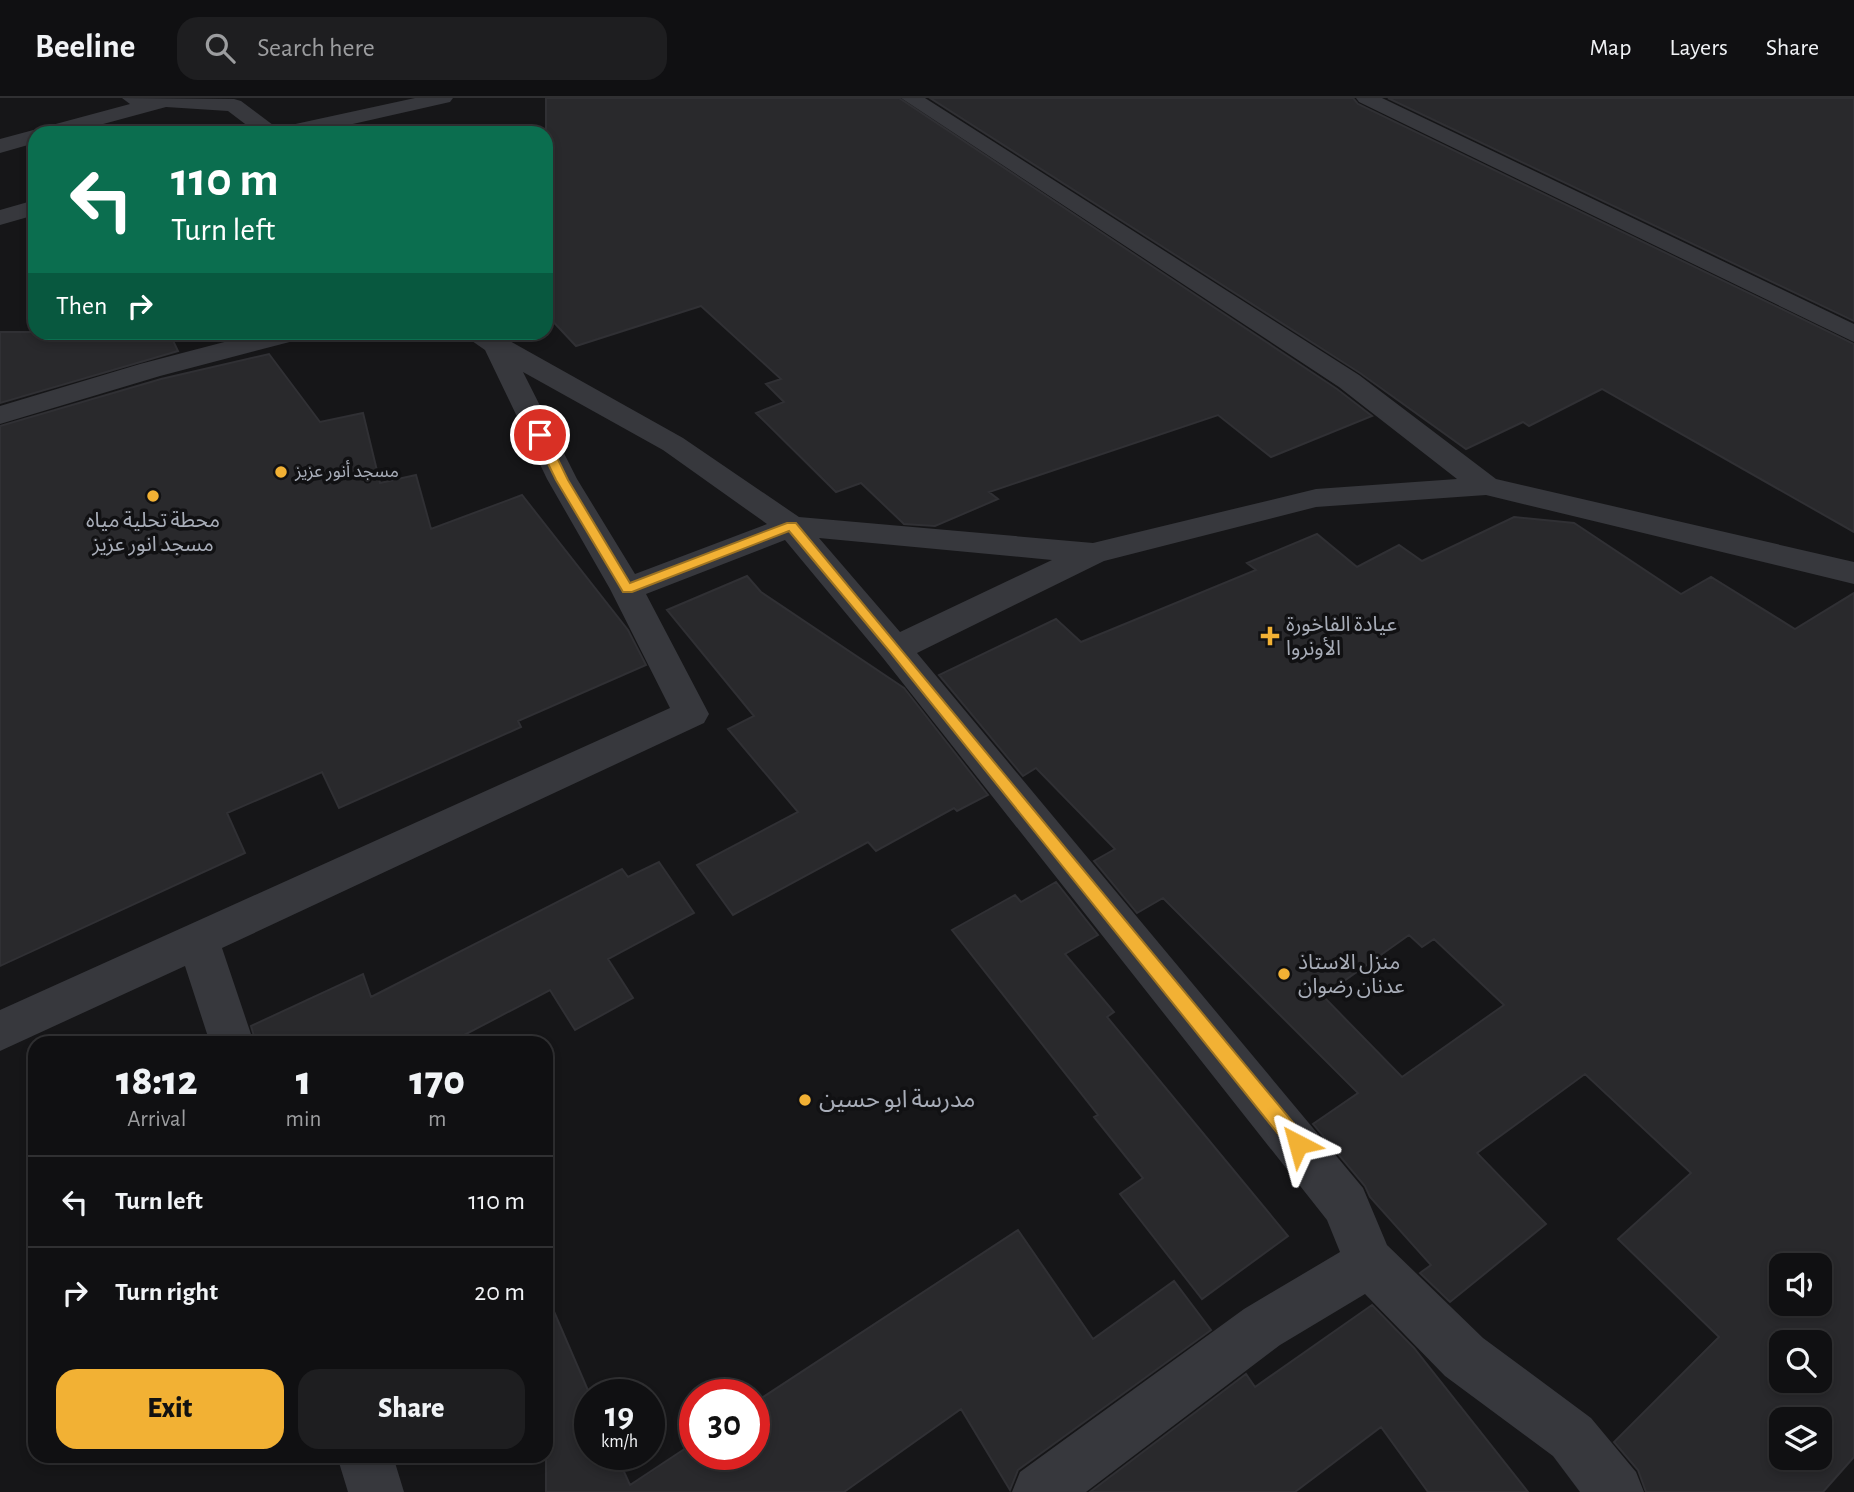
<!DOCTYPE html>
<html lang="en">
<head>
<meta charset="utf-8">
<style>
  body { margin:0; font-family:"Alegreya Sans","Noto Sans Arabic",sans-serif; background:#1e1e20; color:#f1f3f6; height:100vh; display:flex; flex-direction:column; font-size:26px; white-space:nowrap }
  * { box-sizing:border-box; margin:0 }
  p { font-size:23px; color:#9c9d9f }
  .icon { flex:none; width:38px; height:38px; fill:none; stroke:currentColor; stroke-width:2; stroke-linecap:round; stroke-linejoin:round }
  .map { position:relative; flex:1; overflow:hidden }
  .panel { position:absolute; left:28px; top:938px; width:525px; height:427px; display:flex; flex-direction:column; background:#101012; border-radius:21px; box-shadow:0 4px 10px #0003,0 0 0 2px #303032 }
  .panel>* { flex:none }
  .guide { position:absolute; left:28px; top:28px; width:525px; height:214px; border-radius:21px; box-shadow:0 4px 10px #0003,0 0 0 2px #303032; background:#0b6e4f; color:#fff; overflow:hidden }
  .buttons { position:absolute; left:1769px; top:1155px; display:grid; gap:14px }
  .buttons a { display:grid; place-items:center; width:63px; height:63px; border-radius:14px; background:#101012; box-shadow:0 4px 10px #0003,0 0 0 2px #303032; font-size:35px }
  .speed { position:absolute; left:574px; top:1281px; display:flex; gap:14px; font-size:35px; font-weight:700; text-align:center }
  .speed>* { display:grid; place-content:center; width:91px; height:91px; border-radius:50%; background:#101012; box-shadow:0 4px 10px #0003,0 0 0 2px #303032; line-height:1 }
  .speed small { font-size:18px; font-weight:400 }
  .speed .limit { border:10px solid #d22; background:#fff; color:#111 }
  .pin { position:absolute; display:grid; place-items:center; width:60px; height:60px; color:#fff; margin:-30px; border:4px solid #fff; border-radius:50%; box-shadow:0 2px 7px #0007 }
  .me { position:absolute; width:77px; margin:-38px; rotate:321deg; stroke-linejoin:round; filter:drop-shadow(0 0 5px #0008) }
  .turn { display:flex; align-items:center; gap:24px; height:147px; padding:0 28px; font-size:32px }
  .turn .icon { width:91px; height:91px; stroke-width:2.5 }
  .turn b { display:block; font-size:49px; line-height:60px }
  .then { display:flex; align-items:center; height:66px; padding:0 28px; background:#0003; gap:14px; font-size:26px }
  .eta { display:flex; justify-content:space-evenly; align-items:center; height:119px; text-align:center }
  .eta b { font-size:42px; font-weight:800; line-height:49px }
  .primary-button { display:flex; gap:14px; margin-top:auto; padding:14px 28px }
  .primary-button a { flex:1; height:80px; border-radius:21px; background:#f2b134; color:#111; font-size:28px; font-weight:800; line-height:80px; text-align:center }
  .primary-button a+a { background:#1e1e20; color:#f1f3f6 }
  ul { padding:0; list-style:none }
  li { display:flex; align-items:center; gap:21px; height:91px; padding:0 28px; border-top:2px solid #303032 }
  li div { flex:1 }
  li b { display:block; font-size:26px }
  li em { font-style:normal }
  header { display:flex; align-items:center; gap:42px; box-sizing:border-box; height:98px; padding:0 35px; background:#101012; border-bottom:2px solid #303032 }
  header strong { font-size:33px }
  nav { display:flex; gap:38px; margin-inline-start:auto; font-size:24px }
  .search { width:490px; height:63px; background:#1e1e20; display:flex; align-items:center; gap:18px; box-sizing:border-box; padding:0 24px; border-radius:21px; color:#9c9d9f; font-size:26px }
  .map>svg:first-child { display:block }
  .building { fill:#29292c; stroke:#303034; stroke-width:2; fill-rule:evenodd }
  .lines { fill:none; stroke-linecap:round; stroke-linejoin:round }
  .minor { fill:#37383d; fill-rule:evenodd }
  .route { fill:#f2b134; stroke:#9d7322; stroke-width:2 }
  .poi-dot { fill:#f2b134; stroke:#111113; stroke-width:2.5 }
  .labels { text-anchor:middle; dominant-baseline:central; stroke-width:7; stroke-linejoin:round; paint-order:stroke }
  .far-poi-label { font-size:18px; fill:#a8adb8; stroke:#111113; text-anchor:start }
  .poi-label { font-size:21px; fill:#a8adb8; stroke:#111113; text-anchor:start }
  .near-poi-label { font-size:24px; fill:#a8adb8; stroke:#111113; text-anchor:start }
</style>
</head>
<body>
<header>
<strong>Beeline</strong>
<div class="search"><svg class="icon" aria-label="search" viewBox="0 0 24 24"><circle cx="10" cy="10" r="6"/><path d="M15 15l6 6"/></svg>Search here</div>
<nav><a>Map</a><a>Layers</a><a>Share</a></nav>
</header>
<div class="map">
<svg width="1854" height="1394" viewBox="0 0 1854 1394">
  <rect width="100%" height="100%" fill="#161618"/>
  <path class="building" d="M546,0H899L1337,291L1372,318L1271,359L1218,317L989,394L998,401L935,428L904,426L861,385L836,394L756,315L784,304L766,286L781,281L701,208L576,248L546,216Z
    M930,0H1353L1358,6L1854,246V434L1602,291L1529,328L1523,324L1466,351L1360,275Z
    M1388,0H1854V223Z
    M0,234H169L178,253L0,305Z
    M269,256L320,324L363,315L380,385L416,377L431,431L522,397L628,532L646,567L518,623L521,629L339,710L322,674L227,715L245,755L0,868V328L161,281Z
    M1514,419L1574,425L1681,496L1711,479L1795,531L1854,495V1359L1823,1394H1646L1638,1372L1614,1344L1719,1239L1618,1141L1691,1075L1585,976L1477,1055L1546,1126L1450,1204L1420,1175L1431,1167L1370,1099L1365,1088L1313,1026L1358,995L1163,800L1137,815L1094,763L1115,751L1036,670L1023,678L939,577L1056,521L1081,544L1256,472L1247,465L1317,436L1357,469L1399,447L1422,463ZM1409,837L1422,849L1434,841L1504,907L1402,979L1323,898ZM1782,1167H1820V1206H1782ZM1782,1244H1820V1283H1782ZM1782,1321H1820V1360H1782Z
    M747,478L761,494L904,590L988,697L957,713L954,710L876,753L868,744L733,817L697,767L798,714L728,631L754,618L667,512Z
    M659,764L694,815L608,861L633,900L575,932L550,892L449,945H256L251,928L363,876L371,899L622,771L628,779Z
    M1056,784L1098,837L1065,856L1114,914L1107,919L1288,1138L1202,1201L1120,1096L1143,1080L1094,1019L1098,1017L952,832L1015,797L1021,804Z
    M1018,1132L1093,1241L1174,1183L1211,1232L1018,1372L1010,1392L961,1311L844,1394H546V1195L590,1297V1356H616L630,1387L695,1344V1356H754V1305Z
    M1372,1207L1414,1250L1528,1394H1428L1381,1329L1295,1394H1090L1246,1276L1255,1289Z"/>
  <g class="lines">
    <path class="minor" d="M122,0L234,1L241,3L277,30L415,0H453L450,4L313,35H257L228,13L166,9L70,35H35V45L0,55V41L130,6Z
      M901,0H925L1359,277L1496,381L1854,464V486L1486,397L1316,409L1104,463L917,555L1363,1090L1387,1147L1483,1240L1591,1320L1636,1374L1644,1394H1580L1553,1358L1445,1278L1365,1196L1280,1247L1086,1394H1012L1020,1374L1244,1211L1340,1154L1327,1122L883,560L785,442L646,496L709,616L704,625L222,850L254,945H210L185,868L0,953V912L670,610L610,491L547,381L485,252L459,234H493L506,241L683,340L799,419L1093,445L1316,391L1457,381L1339,289ZM523,274L663,352L767,426L635,476L577,381ZM819,440L1052,462L900,534Z
      M1356,0H1382L1854,226V244L1359,4Z
      M35,102V117L0,127V112Z
      M263,234H309L305,240L160,278L0,326V308L140,266Z
      M337,1358H393L404,1394H348Z"/>
  </g>
  <path class="route" d="M540,333L546,337L568,382L630,485L787,425H796L1305,1039L1307,1046L1305,1052L1298,1055L1291,1052L890,554L789,433L632,494H623L556,382L534,337Z"/>
  <g class="poi-dot">
    <circle cx="281" cy="374" r="7"/>
    <circle cx="153" cy="398" r="7"/>
    <path d="M1266.5 527.5h7v7h7v7h-7v7h-7v-7h-7v-7h7z"/>
    <circle cx="1284" cy="876" r="7"/>
    <circle cx="805" cy="1002" r="7"/>
  </g>
  <g class="labels">
    <g class="far-poi-label">
      <text x="295" y="374">مسجد أنور عزيز</text>
    </g>
    <g class="poi-label">
      <text x="153" y="422" text-anchor="middle">محطة تحلية مياه<tspan x="153" dy="24">مسجد انور عزيز</tspan></text>
      <text x="1286" y="526">عيادة الفاخورة<tspan x="1286" dy="24">الأونروا</tspan></text>
      <text x="1298" y="864">منزل الاستاذ<tspan x="1298" dy="24">عدنان رضوان</tspan></text>
    </g>
    <g class="near-poi-label">
      <text x="819" y="1002">مدرسة ابو حسين</text>
    </g>
  </g>
</svg>
<div class="buttons">
<a><svg class="icon" aria-label="sound" viewBox="0 0 24 24"><path d="M4 9h4l5-4v14l-5-4H4zM17 9q2 3 0 6"/></svg></a>
<a><svg class="icon" aria-label="search" viewBox="0 0 24 24"><circle cx="10" cy="10" r="6"/><path d="M15 15l6 6"/></svg></a>
<a><svg class="icon" aria-label="layers" viewBox="0 0 24 24"><path d="M12 4l9 5-9 5-9-5zM3 14l9 5 9-5"/></svg></a>
</div>
<div class="speed"><div>19<small>km/h</small></div><div class="limit">30</div></div>
<div class="pin" style="left:540px;top:337px;background:#d93025"><svg class="icon" aria-label="arrive" viewBox="0 0 24 24"><path d="M6 21V4h12l-3 4 3 4H6"/></svg></div>
<svg class="me" style="left:1298px;top:1046px" viewBox="-20 -20 40 40"><path d="M0-17L14 15 0 8-14 15z" fill="#f2b134" stroke="#fff" stroke-width="4"/></svg>
<div class="guide">
<div class="turn"><svg class="icon" aria-label="left" viewBox="0 0 24 24"><path d="M17 20v-9H6M10 6l-5 5 5 5"/></svg><div><b>110 m</b>Turn left</div></div>
<div class="then">Then<svg class="icon" aria-label="right" viewBox="0 0 24 24"><path d="M7 20v-9h11M14 6l5 5-5 5"/></svg></div>
</div>
<section class="panel">
<div class="eta">
<div><b>18:12</b><p>Arrival</p></div>
<div><b>1</b><p>min</p></div>
<div><b>170</b><p>m</p></div>
</div>
<ul>
<li><svg class="icon" aria-label="left" viewBox="0 0 24 24"><path d="M17 20v-9H6M10 6l-5 5 5 5"/></svg><div><b>Turn left</b></div><em>110 m</em></li>
<li><svg class="icon" aria-label="right" viewBox="0 0 24 24"><path d="M7 20v-9h11M14 6l5 5-5 5"/></svg><div><b>Turn right</b></div><em>20 m</em></li>
</ul>
<div class="primary-button"><a>Exit</a><a>Share</a></div>
</section>
</div>
</body>
</html>
